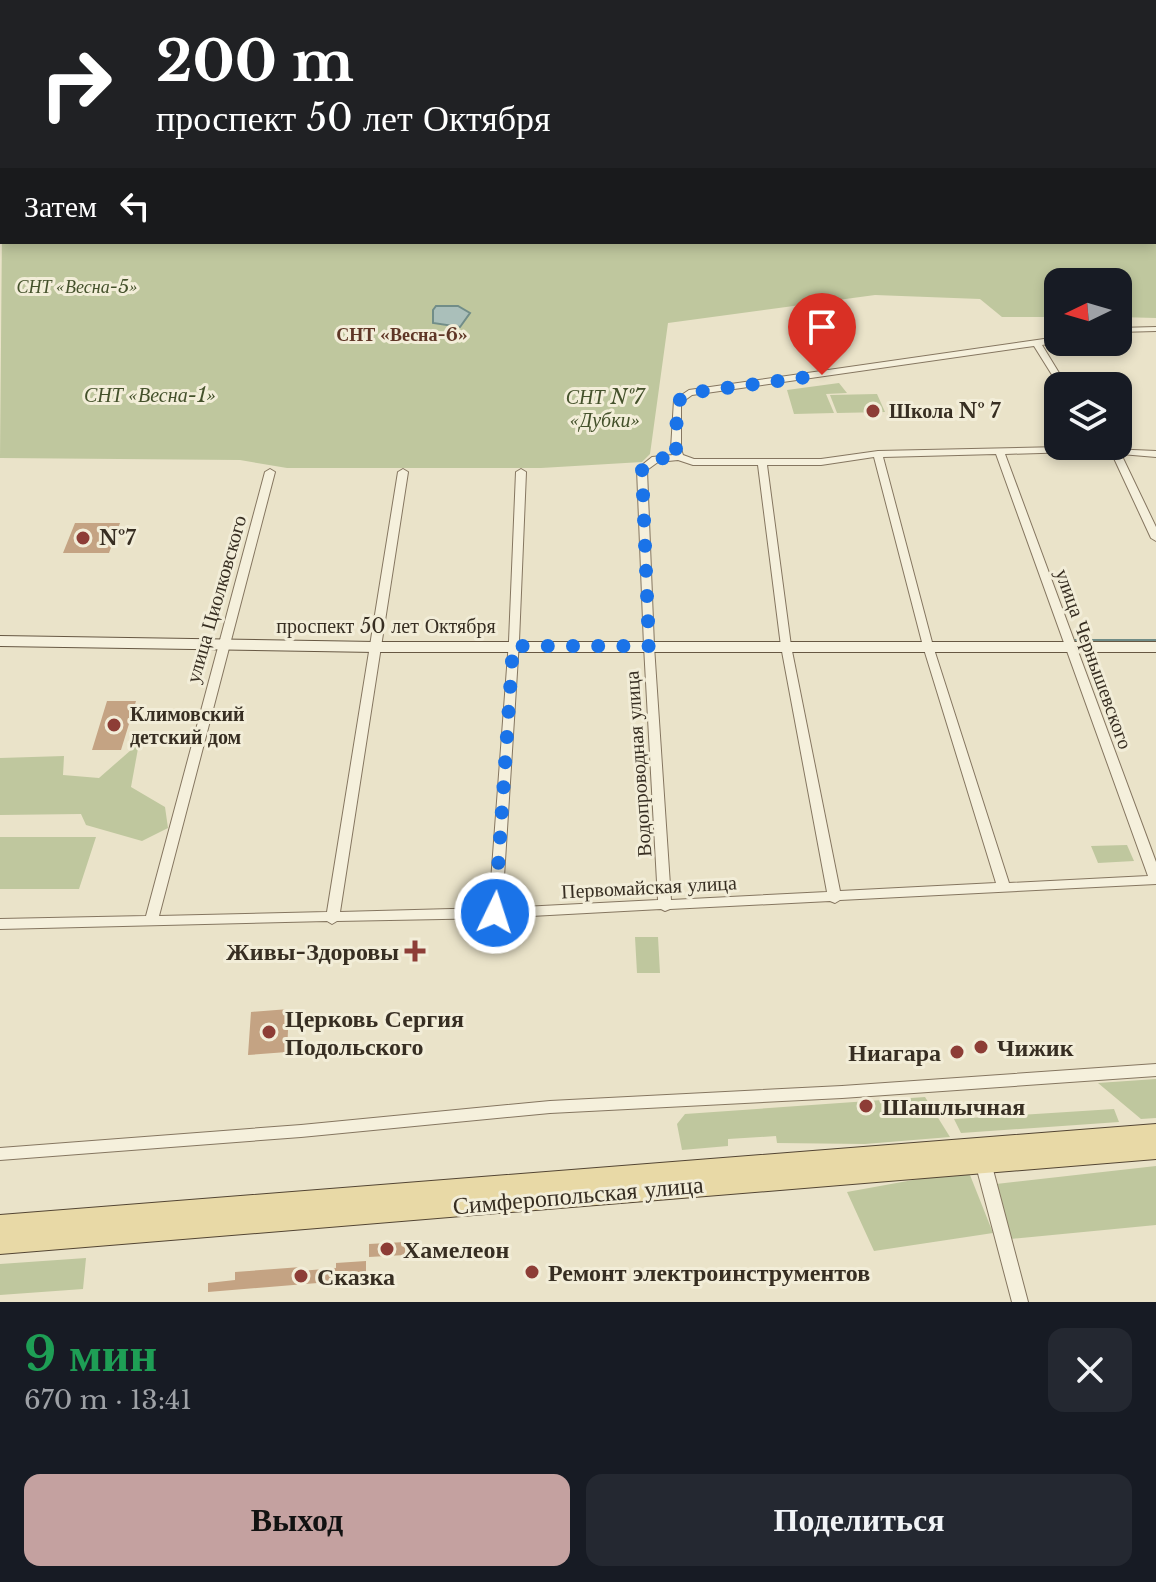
<!DOCTYPE html>
<html lang="ru">
<head>
<meta charset="utf-8">
<style>
  body { margin:0; font-family:"Libre Baskerville",serif; background:#242831; color:#f1f3f6; height:100vh; display:flex; flex-direction:column; font-size:30px; white-space:nowrap }
  * { box-sizing:border-box; margin:0 }
  p { font-size:26px; color:#9ea1a6 }
  .icon { flex:none; width:44px; height:44px; fill:none; stroke:currentColor; stroke-width:2; stroke-linecap:round; stroke-linejoin:round }
  .map { position:relative; height:1302px; overflow:hidden }
  .drawer { display:flex; flex-direction:column; background:#171b24; flex:1 }
  .drawer>* { flex:none }
  .hud { position:absolute; left:0px; top:0px; width:1156px; height:244px; box-shadow:0 4px 12px #0003; background:#202124; color:#fff; overflow:hidden }
  .needle { width:52px; rotate:265deg }
  .fabs { position:absolute; left:1044px; top:268px; display:grid; gap:16px }
  .fabs a { display:grid; place-items:center; width:88px; height:88px; border-radius:16px; background:#171b24; box-shadow:0 4px 12px #0003; font-size:40px }
  .pin { position:absolute; display:grid; place-items:center; width:68px; height:68px; color:#fff; margin:-82px -34px; border-radius:50% 50% 50% 0; rotate:-45deg; box-shadow:0 0 8px #0007 }
  .pin .icon { rotate:45deg }
  .me { position:absolute; width:88px; margin:-44px; rotate:4deg; stroke-linejoin:round; filter:drop-shadow(0 0 6px #0008) }
  .turn { display:flex; align-items:center; gap:28px; height:168px; padding:0 24px; font-size:36px }
  .turn .icon { width:104px; height:104px; stroke-width:2.5 }
  .turn b { display:block; font-size:56px; line-height:68px }
  .then { display:flex; align-items:center; height:76px; padding:0 24px; background:#0003; gap:16px; font-size:30px }
  .round { display:grid; place-items:center; flex:none; width:84px; height:84px; border-radius:16px; background:#242831 }
  .overview { display:flex; align-items:center; justify-content:space-between; height:136px; padding:0 24px }
  h1 { font-size:48px; font-weight:800; line-height:60px; color:#1e9e55 }
  .action { display:flex; gap:16px; margin-top:auto; padding:16px 24px }
  .action a { flex:1; height:92px; border-radius:16px; background:#c4a1a0; color:#111; font-size:32px; font-weight:800; line-height:92px; text-align:center }
  .action a+a { background:#242831; color:#f1f3f6 }
  .map>svg:first-child { display:block }
  .green { fill:#bfc79e }
  .water { fill:#aabfba; stroke:#718d88; stroke-width:2 }
  .lines { fill:none; stroke-linecap:round; stroke-linejoin:round }
  .stream { stroke:#718d88; stroke-width:4 }
  .building { fill:#c4a383 }
  .street-casing { stroke:#857660; stroke-width:2 }
  .secondary-casing { stroke:#675843; stroke-width:2 }
  .primary-casing { stroke:#534533; stroke-width:2 }
  .street { fill:#f5f0dc; fill-rule:evenodd }
  .secondary { fill:#f5f0dc; fill-rule:evenodd }
  .primary { fill:#e8d9a6; fill-rule:evenodd }
  .route { stroke:#1a73e8; stroke-width:14; stroke-dasharray:0 25.2 }
  .poi-dot { fill:#8d3d36; stroke:#f2edd8; stroke-width:3 }
  .labels { text-anchor:middle; dominant-baseline:central; stroke-width:6; stroke-linejoin:round; paint-order:stroke }
  .far-park-label { font-size:18px; font-style:italic; fill:#44512b; stroke:#f2edd8 }
  .far-neighbourhood-label { font-size:18px; font-weight:bold; fill:#5f3626; stroke:#f2edd8 }
  .park-label { font-size:20px; font-style:italic; fill:#44512b; stroke:#f2edd8 }
  .poi-label { font-size:20px; font-weight:bold; fill:#372e22; stroke:#f2edd8; text-anchor:start }
  .street-label { font-size:20px; fill:#372e22; stroke:#f2edd8 }
  .near-poi-label { font-size:24px; font-weight:bold; fill:#372e22; stroke:#f2edd8; text-anchor:start }
  .near-street-label { font-size:24px; fill:#372e22; stroke:#f2edd8 }
</style>
</head>
<body>
<div class="map">
<svg width="1156" height="1302" viewBox="0 0 1156 1302">
  <rect width="100%" height="100%" fill="#eae3c9"/>
  <path class="green" d="M991,0H1156V318L1118,317V282H1058V317H1002L980,299L875,295L668,323L650,454L642,462L541,468H287L240,460L0,458L2,230V242H1154V2H989Z
    M826,311L835,334L808,335L799,312Z
    M839,383L847,393L826,394L834,413L794,414L787,390Z
    M877,394L885,412L837,413L830,395Z
    M139,743L131,787L165,807L168,828L142,841L86,825L81,814L0,815V758L64,756L63,775L99,778Z
    M0,837H96L79,889H0Z
    M1127,845L1134,861L1098,863L1091,846Z
    M635,937H658L660,973H637Z
    M1156,1079V1118L1141,1119L1098,1083Z
    M925,1097L950,1137L865,1144L777,1143L776,1136L728,1139V1146L682,1150L677,1124L685,1114Z
    M1114,1109L1119,1122L961,1133L954,1119Z
    M1156,1166V1225L1010,1239L996,1184Z
    M968,1170L993,1233L874,1251L847,1192Z
    M86,1258L83,1289L0,1295V1264Z"/>
  <path class="water" d="M436,306H458L470,313L460,327L433,323V310Z"/>
  <g class="lines">
    <path class="stream" d="M1075,641H1156"/>
  </g>
  <path class="building" d="M75,523H120L109,553H63Z
    M107,701H136L121,750H92Z
    M289,1009L287,1052L248,1055L251,1012Z
    M405,1242V1255L369,1257V1244Z
    M366,1261V1279L208,1292V1283L235,1280V1272L301,1267L300,1271L336,1268V1263Z"/>
  <g class="lines">
    <g class="street-casing">
      <path id="street" d="M1156,327V331L1118,332V328Z
        M1058,337V342H1060L1042,345L1067,386H1059L1034,346L692,395L681,403V449L683,455L694,459H821L878,451L1106,446L1110,449L1156,451V457L1121,454L1156,527V541L1151,538L1112,454L1108,451L1005,454L1156,862V884L840,900L835,903L830,901L670,909L665,911L661,909L495,918L337,921L332,924L327,921L0,929V919L146,916L265,472L270,469L275,472L159,916L327,912L398,472L403,469L408,472L340,912L489,908L509,641L516,472L521,469L526,472L519,641L502,908L658,900L644,646L637,469L652,457L673,455L671,449L674,400L689,390ZM996,454L1148,876L1009,883L933,646L883,457ZM874,457L923,646L996,883L840,891L791,646L767,465H821ZM678,460L693,465H758L781,646L827,892L671,900L654,646L647,470L658,462Z
        M1156,1064V1076L842,1098L550,1113L301,1137L0,1160V1148L301,1125L550,1101L842,1086Z
        M983,1156L988,1158L991,1162L1028,1302H1012L975,1162L978,1158Z"/>
    </g>
    <g class="secondary-casing">
      <path id="secondary" d="M704,0H712V2H704Z
        M0,188H2V194H0Z
        M0,636L375,642H1156V652H375L0,646Z"/>
    </g>
    <g class="primary-casing">
      <path id="primary" d="M1156,1124V1159L0,1254V1215Z"/>
    </g>
    <use href="#street" class="street"/>
    <use href="#secondary" class="secondary"/>
    <use href="#primary" class="primary"/>
  </g>
  <g class="lines">
    <path class="route" d="M495,913L513,646H649L642,469L655,459L679,457L676,449L677,402L689,393L822,375"/>
  </g>
  <g class="poi-dot">
    <circle cx="873" cy="411" r="8"/>
    <circle cx="83" cy="538" r="8"/>
    <circle cx="114" cy="725" r="8"/>
    <path d="M411 939h8v8h8v8h-8v8h-8v-8h-8v-8h8z"/>
    <circle cx="269" cy="1032" r="8"/>
    <circle cx="981" cy="1047" r="8"/>
    <circle cx="957" cy="1052" r="8"/>
    <circle cx="866" cy="1106" r="8"/>
    <circle cx="387" cy="1249" r="8"/>
    <circle cx="532" cy="1272" r="8"/>
    <circle cx="301" cy="1276" r="8"/>
  </g>
  <g class="labels">
    <g class="far-park-label">
      <text x="77" y="287">СНТ «Весна-5»</text>
    </g>
    <g class="far-neighbourhood-label">
      <text x="402" y="335">СНТ «Весна-6»</text>
    </g>
    <g class="park-label">
      <text x="150" y="395">СНТ «Весна-1»</text>
      <text x="605" y="397">СНТ №7<tspan x="605" dy="23">«Дубки»</tspan></text>
    </g>
    <g class="poi-label">
      <text x="889" y="411">Школа № 7</text>
      <text x="99" y="538">№7</text>
      <text x="130" y="714">Климовский<tspan x="130" dy="23">детский дом</tspan></text>
    </g>
    <g class="street-label">
      <text transform="translate(216 599) rotate(-74)">улица Циолковского</text>
      <text x="386" y="626">проспект 50 лет Октября</text>
      <text transform="translate(1094 659) rotate(70)">улица Чернышевского</text>
      <text transform="translate(638 764) rotate(-94)">Водопроводная улица</text>
      <text transform="translate(649 887) rotate(-3)">Первомайская улица</text>
    </g>
    <g class="near-poi-label">
      <text x="399" y="951" text-anchor="end">Живы-Здоровы</text>
      <text x="285" y="1018">Церковь Сергия<tspan x="285" dy="28">Подольского</tspan></text>
      <text x="997" y="1047">Чижик</text>
      <text x="941" y="1052" text-anchor="end">Ниагара</text>
      <text x="882" y="1106">Шашлычная</text>
      <text x="403" y="1249">Хамелеон</text>
      <text x="548" y="1272">Ремонт электроинструментов</text>
      <text x="317" y="1276">Сказка</text>
    </g>
    <g class="near-street-label">
      <text transform="translate(578 1195) rotate(-5)">Симферопольская улица</text>
    </g>
  </g>
</svg>
<div class="fabs">
<a><svg class="needle" viewBox="-14 -14 28 28"><path d="M0-13l5 13h-10z" fill="#e53935"/><path d="M0 13l5-13h-10z" fill="#9ea1a6"/></svg></a>
<a><svg class="icon" aria-label="layers" viewBox="0 0 24 24"><path d="M12 4l9 5-9 5-9-5zM3 14l9 5 9-5"/></svg></a>
</div>
<div class="pin" style="left:822px;top:375px;background:#d93025"><svg class="icon" aria-label="arrive" viewBox="0 0 24 24"><path d="M6 21V4h12l-3 4 3 4H6"/></svg></div>
<svg class="me" style="left:495px;top:913px" viewBox="-20 -20 40 40"><circle r="17" fill="#1a73e8" stroke="#fff" stroke-width="3"/><path d="M0-11L8 9 0 5-8 9z" fill="#fff"/></svg>
<div class="hud">
<div class="turn"><svg class="icon" aria-label="right" viewBox="0 0 24 24"><path d="M7 20v-9h11M14 6l5 5-5 5"/></svg><div><b>200 m</b>проспект 50 лет Октября</div></div>
<div class="then">Затем<svg class="icon" aria-label="left" viewBox="0 0 24 24"><path d="M17 20v-9H6M10 6l-5 5 5 5"/></svg></div>
</div>
</div>
<section class="drawer">
<div class="overview"><div><h1>9 мин</h1><p>670 m · 13:41</p></div><a class="round"><svg class="icon" aria-label="close" viewBox="0 0 24 24"><path d="M6 6l12 12M18 6L6 18"/></svg></a></div>
<div class="action"><a>Выход</a><a>Поделиться</a></div>
</section>
</body>
</html>
